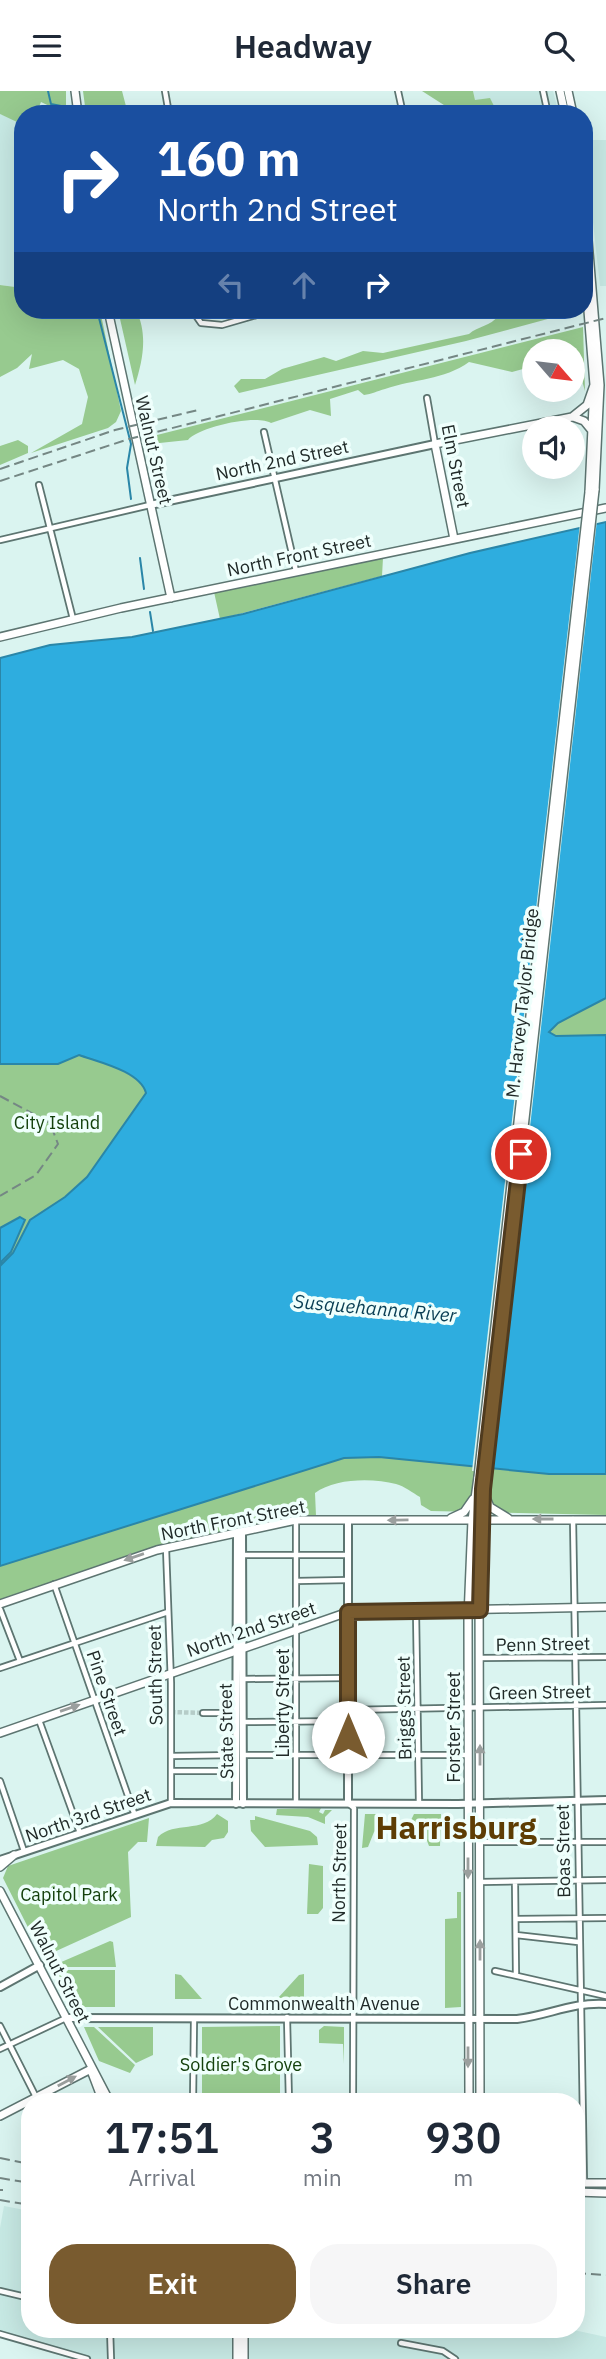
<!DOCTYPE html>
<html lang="en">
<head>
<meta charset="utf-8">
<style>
  body { margin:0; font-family:"IBM Plex Sans",sans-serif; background:#f6f6f7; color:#1f2937; height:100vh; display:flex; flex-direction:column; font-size:26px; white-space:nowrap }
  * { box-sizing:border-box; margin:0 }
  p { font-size:23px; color:#747a83 }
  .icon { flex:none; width:38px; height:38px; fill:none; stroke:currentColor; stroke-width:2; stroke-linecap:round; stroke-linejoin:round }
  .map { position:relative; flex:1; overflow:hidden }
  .panel { position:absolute; left:21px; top:2002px; width:564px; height:245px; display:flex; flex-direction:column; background:#fff; border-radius:28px; box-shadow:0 7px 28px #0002 }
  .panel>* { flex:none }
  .top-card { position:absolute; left:14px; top:14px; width:579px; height:214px; border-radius:28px; box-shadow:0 7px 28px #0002; background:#1a4fa0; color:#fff; overflow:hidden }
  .needle { width:46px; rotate:118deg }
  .fabs { position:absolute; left:522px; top:248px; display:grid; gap:14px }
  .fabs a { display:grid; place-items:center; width:63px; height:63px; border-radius:50%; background:#fff; box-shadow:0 7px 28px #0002; font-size:35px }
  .pin { position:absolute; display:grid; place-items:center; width:60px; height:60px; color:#fff; margin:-30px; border:4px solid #fff; border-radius:50%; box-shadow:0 2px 7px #0007 }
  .me { position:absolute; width:77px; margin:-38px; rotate:0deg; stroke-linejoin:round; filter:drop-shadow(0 0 5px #0008) }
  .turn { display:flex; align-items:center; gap:24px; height:147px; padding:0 28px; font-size:32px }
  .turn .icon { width:91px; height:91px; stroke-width:2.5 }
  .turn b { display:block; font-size:49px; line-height:60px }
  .lanes { display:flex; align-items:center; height:66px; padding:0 28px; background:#0003; justify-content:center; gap:35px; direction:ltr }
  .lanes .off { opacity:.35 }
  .eta { display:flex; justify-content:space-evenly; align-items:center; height:119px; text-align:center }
  .eta b { font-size:42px; font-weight:600; line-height:49px }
  .primary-button { display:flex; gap:14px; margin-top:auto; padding:14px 28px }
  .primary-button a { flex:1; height:80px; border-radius:28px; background:#795b2f; color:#fff; font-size:28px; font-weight:600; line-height:80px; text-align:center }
  .primary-button a+a { background:#f6f6f7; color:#1f2937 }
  header { display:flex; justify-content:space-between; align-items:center; height:91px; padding:0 28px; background:#fff; font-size:32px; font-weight:600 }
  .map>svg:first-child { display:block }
  .built { fill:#c7e9e4 }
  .green { fill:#97ca8f }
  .water { fill:#2eaddf; stroke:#2a86a8; stroke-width:2 }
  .pier { fill:#daf4f0 }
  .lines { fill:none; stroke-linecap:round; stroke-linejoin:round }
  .stream { stroke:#2a86a8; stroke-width:2 }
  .street-tunnel { stroke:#b5ccc8; stroke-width:4.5; stroke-dasharray:4.5 2; stroke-linecap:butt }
  .street-casing { stroke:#5d7571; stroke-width:8 }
  .secondary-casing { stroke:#5d7571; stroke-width:10 }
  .primary-casing { stroke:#5d7571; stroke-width:10 }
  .street { stroke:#fff; stroke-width:4.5 }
  .secondary { stroke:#fff; stroke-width:6 }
  .primary { stroke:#fff; stroke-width:7 }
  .rail { stroke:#758784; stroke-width:2; stroke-dasharray:10 5; stroke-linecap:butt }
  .primary-bridge-casing { stroke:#5d7571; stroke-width:10; stroke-linecap:butt }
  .primary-bridge { stroke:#fff; stroke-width:7 }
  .oneway { fill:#9b9f9e }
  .route-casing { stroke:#4f3b1f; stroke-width:18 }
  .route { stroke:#795b2f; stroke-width:12 }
  .labels { text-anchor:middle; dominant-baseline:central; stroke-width:7; stroke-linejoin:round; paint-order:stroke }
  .street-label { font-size:18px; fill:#202a28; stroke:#effffc }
  .park-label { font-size:18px; fill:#13400b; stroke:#effffc }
  .water-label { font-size:19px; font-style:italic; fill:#093e53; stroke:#effffc }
  .town-label { font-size:32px; font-weight:bold; fill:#5e3d04; stroke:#effffc }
</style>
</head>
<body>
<header><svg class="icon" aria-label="menu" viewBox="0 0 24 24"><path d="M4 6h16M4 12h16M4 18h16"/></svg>Headway<svg class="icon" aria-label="search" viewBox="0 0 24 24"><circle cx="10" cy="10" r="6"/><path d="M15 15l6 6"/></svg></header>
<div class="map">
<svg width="606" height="2268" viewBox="0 0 606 2268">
  <rect width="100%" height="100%" fill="#daf4f0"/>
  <path class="built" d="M473,0H553L559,23H496L475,9Z
    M0,23L17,30L23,27V197L0,194Z
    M584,49H606V195H600Z
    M4,2115L30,2120V2238H569L606,2246V2268H87L0,2240V2137Z"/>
  <path class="green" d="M0,0H66V17L62,21L41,11L36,23H23L17,31L0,23Z
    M83,0H122L128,23H86Z
    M422,0H473L475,9L490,7L498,23H458Z
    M0,194L23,197V219H83L86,222L100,219L121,320L116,331L108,337L31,362L82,333L88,306L79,278L63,269L29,278L32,263L17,277L0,286Z
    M118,219H136C148,243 143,269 135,294Z
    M496,219H581L466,250L239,302L234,295L241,288H265L282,278L324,266L336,270L363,260L383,262L469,243C478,235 491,235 498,225Z
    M583,236L585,300L575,265L569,254L561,261H534V275L512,281L469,271C444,289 414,288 385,298C377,300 372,303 364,304L358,299L330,308L331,325L310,319L271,332C257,323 198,336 188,349L150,353L146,351L153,345Z
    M18,349L28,355V362L0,374V355Z
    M383,467L382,485L220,528L214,501Z
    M606,907V944L556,945L549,941L558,932Z
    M79,964C98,971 140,980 146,1002L87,1086L65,1106L30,1129L13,1162L0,1175L11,1161L19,1126L0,1137V973H58Z
    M379,1366L549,1383H606V1424L431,1420L421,1414L420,1406C413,1402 404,1395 396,1393C373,1387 335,1387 315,1402L316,1425H299L158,1455L0,1509V1475L323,1372L344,1367Z
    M321,1717L319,1721L323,1723L325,1719H332L325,1726V1733L308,1726L276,1724L277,1718Z
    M217,1723L228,1730V1741L224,1747L212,1749L205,1756L156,1755L158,1746C174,1730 203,1742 217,1723Z
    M365,1723H381L383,1732L374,1741L368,1756L362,1757Z
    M414,1723H441L440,1755H429L423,1739L411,1729Z
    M255,1725L310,1740L317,1746L318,1754L265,1756L251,1740L250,1729H255Z
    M149,1727L147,1751H138L128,1761L131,1826L43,1866L3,1787L8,1775Z
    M309,1773L323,1775V1817L318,1823H307Z
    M457,1801H461V1916L445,1917V1828L457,1827Z
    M110,1850L113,1851L116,1876H60L59,1872Z
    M54,1879H115V1916H72L64,1898L66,1894L61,1893Z
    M175,1883L181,1884L202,1908H175Z
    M304,1883V1907H278L299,1884Z
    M280,1935V2011H202V1936Z
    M324,1935L344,1936V1973L343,1953L319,1952V1939Z
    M84,1936H94L135,1974L130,1982L99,1970Z
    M98,1936H153V1964L136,1972Z"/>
  <path class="water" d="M606,431V907L558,932L549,941L556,945L606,944V1383H549L379,1366L344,1367L0,1475V1175L13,1162L30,1129L65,1106L87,1086L146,1002C140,980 98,971 79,964L58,973H0V567L50,554L132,546L243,523L470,462Z
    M20,1126L25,1129L11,1161L0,1172V1137Z"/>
  <path class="pier" d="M597,429L492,1381L472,1380L580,432Z"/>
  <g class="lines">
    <path class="stream" d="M48,0L51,13L61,15L62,23
      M97,219L131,353L127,377L131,408
      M140,467L144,498
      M150,521L153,540"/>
    <path class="street-tunnel" d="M171,1621L203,1622"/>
    <g class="street-casing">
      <path id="street" d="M165,0L169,23
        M398,0L403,23
        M543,0L548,23
        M192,219L201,232L222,234L274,219
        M427,307L435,353
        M264,341L296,480
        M39,394L73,528
        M0,449L150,414
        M573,1428L584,2091
        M296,1429V1711
        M166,1457L171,1592V1712
        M242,1464H348
        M296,1490L348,1489
        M54,1493L134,1722
        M0,1518L20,1570
        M416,1520L419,1713
        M480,1567L606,1566
        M0,1577L168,1521
        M242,1588L348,1587
        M348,1619L606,1614
        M203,1622H236
        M39,1629L80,1742
        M243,1631L348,1630
        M243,1664H468
        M171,1665L236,1664
        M171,1680H236
        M0,1690L24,1760
        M349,1713L354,1717L353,2011
        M480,1751H606
        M480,1791L606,1789
        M515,1791L516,1884
        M516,1828L606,1827
        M516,1844L578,1851
        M495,1880L606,1905
        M287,1926L289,2011
        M0,1935L36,2006
        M0,1958L66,1927
        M193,2011L194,1928
        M0,2200L30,2207
        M110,2238L111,2268
        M0,2243L87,2268
        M401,2252L443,2260L455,2268"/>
    </g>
    <g class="secondary-casing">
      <path id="secondary" d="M150,414L435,353
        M242,1440L243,1713
        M348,1712V1430
        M236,1713L237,1441
        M0,1769L171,1712L458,1713L606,1709
        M0,1896L40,1874
        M66,1927L517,1928C550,1924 571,1911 606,1913"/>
    </g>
    <g class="primary-casing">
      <path id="primary" d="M75,0L78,23
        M560,0L565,23
        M568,0L573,23
        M584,101L600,294L595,399
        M584,170L594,294L589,401
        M108,219L171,507
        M573,326L584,330L593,341
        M454,448L435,353L572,326L587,314L594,294
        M0,546L121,517L606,417
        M484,1402L490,1416L508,1427
        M451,1427L464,1421L473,1408
        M0,1513L157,1459L296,1429H606
        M0,1642L348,1521L606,1516
        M0,1776L14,1764
        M0,1800L110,2011
        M92,1982L103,2011
        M469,2011L468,1526L472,1429L478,1386
        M480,2011L479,1474L485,1387
        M0,2025L91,1978
        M576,2092H606
        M576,2101L606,2102
        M237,2238V2268
        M244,2238V2268"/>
    </g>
    <use href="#street" class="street"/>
    <use href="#secondary" class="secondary"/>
    <use href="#primary" class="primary"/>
    <path class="rail" d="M0,378L115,339L198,319
      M0,390L129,348L606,227
      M0,1005L50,1032L58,1053L36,1084L0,1105
      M0,2067L30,2073
      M0,2087L30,2092
      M0,2099H3
      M0,2109L30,2114
      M576,2182L606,2184"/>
    <g class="primary-bridge-casing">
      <path id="primary-bridge" d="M478,1386L589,401
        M485,1387L595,399"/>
    </g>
    <use href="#primary-bridge" class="primary-bridge"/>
  </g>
  <defs><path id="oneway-solid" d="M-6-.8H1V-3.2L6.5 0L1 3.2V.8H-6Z" transform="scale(1.75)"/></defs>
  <g class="oneway">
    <use href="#oneway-solid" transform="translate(543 1428) rotate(-180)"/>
    <use href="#oneway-solid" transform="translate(398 1429) rotate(179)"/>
    <use href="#oneway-solid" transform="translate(134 1466) rotate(161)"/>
    <use href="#oneway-solid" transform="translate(70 1617) rotate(-19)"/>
    <use href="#oneway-solid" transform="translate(480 1664) rotate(-90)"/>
    <use href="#oneway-solid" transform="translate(468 1777) rotate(90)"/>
    <use href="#oneway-solid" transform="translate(480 1859) rotate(-90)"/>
    <use href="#oneway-solid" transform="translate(468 1966) rotate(90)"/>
    <use href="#oneway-solid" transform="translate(67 1990) rotate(-28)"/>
  </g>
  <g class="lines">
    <g class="route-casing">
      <path id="route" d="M348,1646V1521L480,1519L483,1398L521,1063"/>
    </g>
    <use href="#route" class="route"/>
  </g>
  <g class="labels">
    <g class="street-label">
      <text transform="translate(154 359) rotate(77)">Walnut Street</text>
      <text transform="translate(282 369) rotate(-12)">North 2nd Street</text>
      <text transform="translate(456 375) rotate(79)">Elm Street</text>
      <text transform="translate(299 464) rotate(-12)">North Front Street</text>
      <text transform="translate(522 912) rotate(-84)">M. Harvey Taylor Bridge</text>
      <text transform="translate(233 1429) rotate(-11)">North Front Street</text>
      <text transform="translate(251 1538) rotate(-19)">North 2nd Street</text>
      <text transform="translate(543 1553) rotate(-1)">Penn Street</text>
      <text transform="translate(155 1584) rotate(-91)">South Street</text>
      <text transform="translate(540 1601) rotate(-1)">Green Street</text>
      <text transform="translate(107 1602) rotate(71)">Pine Street</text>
      <text transform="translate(282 1612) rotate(-90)">Liberty Street</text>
      <text transform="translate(404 1617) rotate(-91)">Briggs Street</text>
      <text transform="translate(453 1636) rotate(-90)">Forster Street</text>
      <text transform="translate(226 1640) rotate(-91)">State Street</text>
      <text transform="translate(88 1724) rotate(-19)">North 3rd Street</text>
      <text transform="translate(563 1760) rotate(-91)">Boas Street</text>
      <text transform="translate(339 1782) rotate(-89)">North Street</text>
      <text transform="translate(60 1881) rotate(63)">Walnut Street</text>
      <text x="324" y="1912">Commonwealth Avenue</text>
    </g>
    <g class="park-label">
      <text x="57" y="1031">City Island</text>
      <text x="69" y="1803">Capitol Park</text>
      <text x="241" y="1973">Soldier's Grove</text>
    </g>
    <g class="water-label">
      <text transform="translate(375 1217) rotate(5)">Susquehanna River</text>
    </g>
    <g class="town-label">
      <text x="456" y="1736">Harrisburg</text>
    </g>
  </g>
</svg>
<div class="fabs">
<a><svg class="needle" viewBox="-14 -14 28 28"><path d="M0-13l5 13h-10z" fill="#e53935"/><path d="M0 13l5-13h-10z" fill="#747a83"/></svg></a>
<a><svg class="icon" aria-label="sound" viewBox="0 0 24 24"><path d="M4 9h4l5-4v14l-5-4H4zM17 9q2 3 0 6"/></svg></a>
</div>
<div class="pin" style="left:521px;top:1063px;background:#d93025"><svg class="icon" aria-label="arrive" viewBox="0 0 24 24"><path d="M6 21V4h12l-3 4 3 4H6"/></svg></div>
<svg class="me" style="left:348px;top:1646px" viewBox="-20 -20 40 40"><circle r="19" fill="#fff"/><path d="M0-13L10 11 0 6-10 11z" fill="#795b2f"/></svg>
<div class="top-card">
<div class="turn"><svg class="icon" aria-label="right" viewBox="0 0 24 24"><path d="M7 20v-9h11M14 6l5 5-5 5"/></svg><div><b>160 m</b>North 2nd Street</div></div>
<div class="lanes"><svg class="icon off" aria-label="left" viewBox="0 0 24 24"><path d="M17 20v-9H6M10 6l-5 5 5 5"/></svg><svg class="icon off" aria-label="ahead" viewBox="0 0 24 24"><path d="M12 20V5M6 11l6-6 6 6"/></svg><svg class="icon" aria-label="right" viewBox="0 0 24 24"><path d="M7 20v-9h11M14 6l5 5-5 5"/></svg></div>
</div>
<section class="panel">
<div class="eta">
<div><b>17:51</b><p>Arrival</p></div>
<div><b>3</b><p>min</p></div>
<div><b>930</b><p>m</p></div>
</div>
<div class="primary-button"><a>Exit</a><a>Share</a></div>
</section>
</div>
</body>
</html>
